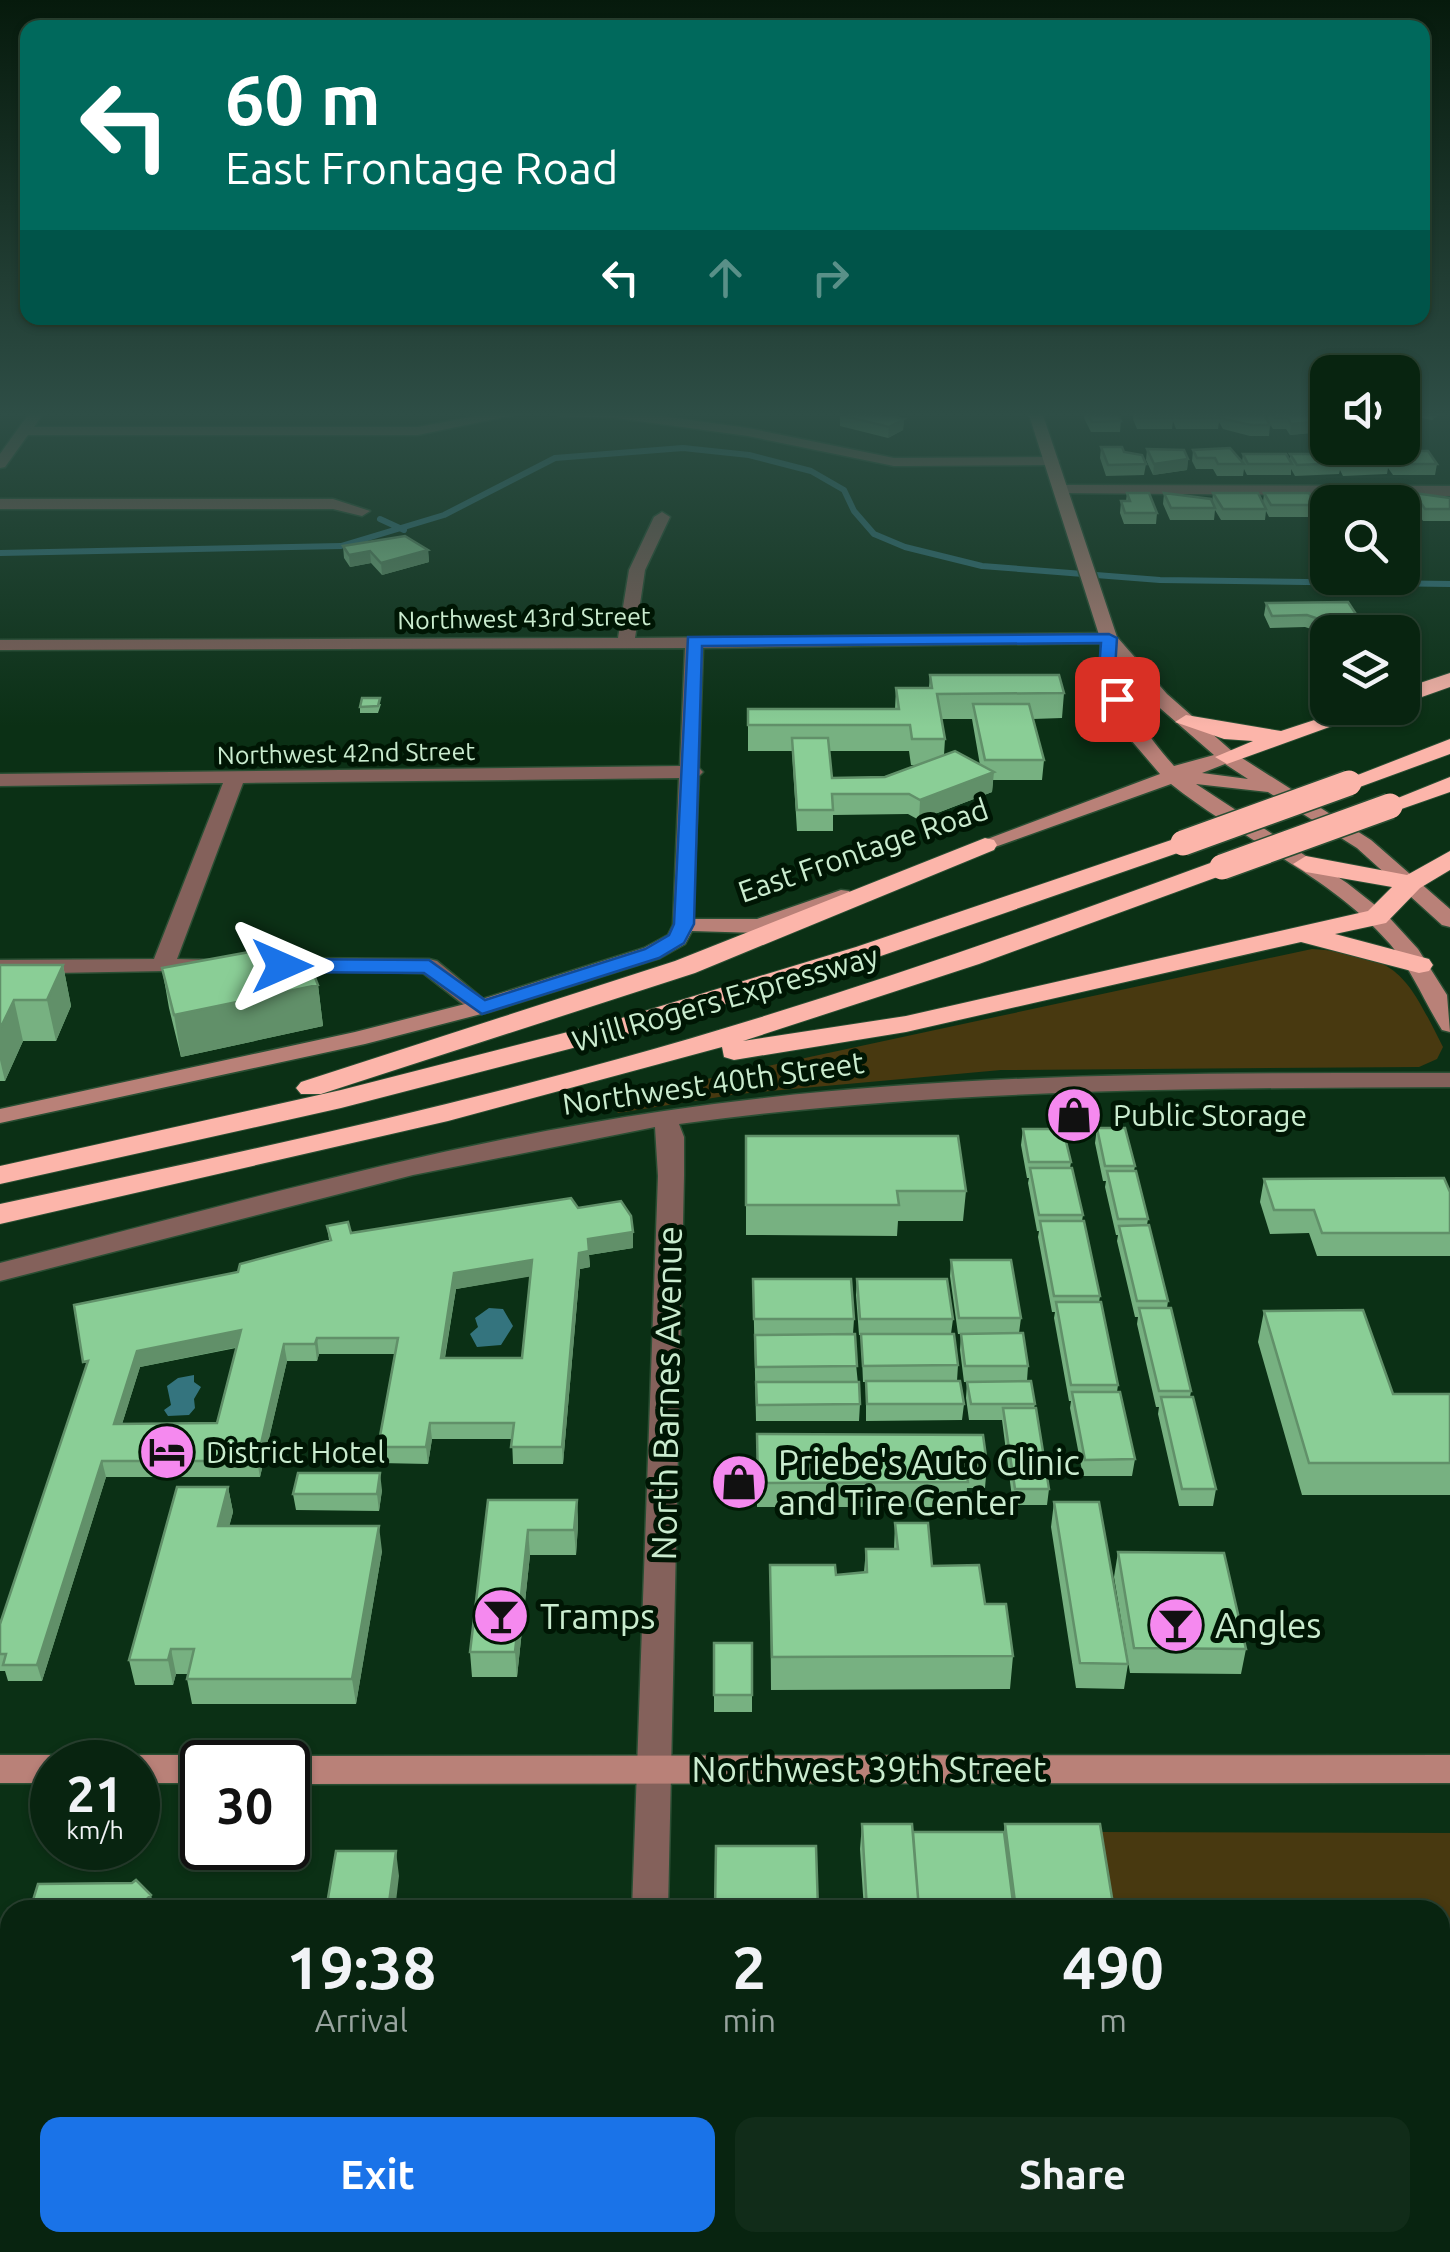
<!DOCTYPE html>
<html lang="en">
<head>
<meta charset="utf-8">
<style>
  body { margin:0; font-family:Ubuntu,sans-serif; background:#112c19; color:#f1f3f6; height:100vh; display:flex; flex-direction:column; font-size:38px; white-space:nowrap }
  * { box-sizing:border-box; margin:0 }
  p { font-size:32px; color:#98a49f }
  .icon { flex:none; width:55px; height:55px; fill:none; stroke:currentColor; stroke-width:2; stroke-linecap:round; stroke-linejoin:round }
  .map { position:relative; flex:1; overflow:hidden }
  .panel { position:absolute; left:0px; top:1900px; width:1450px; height:352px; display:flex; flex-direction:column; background:#082410; border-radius:30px 30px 0 0; box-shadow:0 2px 8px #0004,0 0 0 2px #294130 }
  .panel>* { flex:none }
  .top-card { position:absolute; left:20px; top:20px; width:1410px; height:305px; border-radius:20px; box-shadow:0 2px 8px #0004,0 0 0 2px #294130; background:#00695c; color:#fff; overflow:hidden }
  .fabs { position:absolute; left:1310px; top:355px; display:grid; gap:20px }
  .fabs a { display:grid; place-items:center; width:110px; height:110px; border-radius:20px; background:#082410; box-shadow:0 2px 8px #0004,0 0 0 2px #294130; font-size:50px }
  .speed { position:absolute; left:30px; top:1740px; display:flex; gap:20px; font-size:50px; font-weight:700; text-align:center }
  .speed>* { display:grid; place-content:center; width:130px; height:130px; border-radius:50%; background:#082410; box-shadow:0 2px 8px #0004,0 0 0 2px #294130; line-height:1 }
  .speed small { font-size:25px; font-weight:400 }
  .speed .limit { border:5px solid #111; border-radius:15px; background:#fff; color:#111 }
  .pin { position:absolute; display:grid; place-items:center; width:85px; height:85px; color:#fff; margin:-42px; border-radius:20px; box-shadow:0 5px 15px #0006 }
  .me { position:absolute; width:110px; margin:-55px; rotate:90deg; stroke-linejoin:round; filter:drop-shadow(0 0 8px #0008) }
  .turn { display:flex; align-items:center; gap:35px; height:210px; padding:0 40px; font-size:45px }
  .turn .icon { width:130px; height:130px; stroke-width:2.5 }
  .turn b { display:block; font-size:70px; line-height:85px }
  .lanes { display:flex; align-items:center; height:95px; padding:0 40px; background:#0003; justify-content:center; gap:50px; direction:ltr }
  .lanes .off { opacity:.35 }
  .eta { display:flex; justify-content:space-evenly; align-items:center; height:170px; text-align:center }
  .eta b { font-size:60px; font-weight:600; line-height:70px }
  .primary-button { display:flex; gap:20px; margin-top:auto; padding:20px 40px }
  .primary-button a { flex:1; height:115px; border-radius:20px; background:#1a73e8; color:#fff; font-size:40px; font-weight:600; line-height:115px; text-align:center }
  .primary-button a+a { background:#112c19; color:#f1f3f6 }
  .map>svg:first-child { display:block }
  .green { fill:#483910 }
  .water { fill:#34747e }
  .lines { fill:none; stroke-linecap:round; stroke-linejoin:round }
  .stream { stroke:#34747e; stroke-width:6 }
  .minor-casing { stroke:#2a4e33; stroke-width:3 }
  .secondary-casing { stroke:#2a4e33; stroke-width:3 }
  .motorway-casing { stroke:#2a4e33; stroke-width:2 }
  .minor { fill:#84615b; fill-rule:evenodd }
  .secondary { fill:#b98178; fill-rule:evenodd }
  .motorway { fill:#fcb5aa; fill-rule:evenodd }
  .motorway-bridge-casing { stroke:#2a4e33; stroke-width:28; stroke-linecap:butt }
  .motorway-bridge { stroke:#fcb5aa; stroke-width:25 }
  .wall { fill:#77b181; fill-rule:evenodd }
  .shaded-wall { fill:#619069 }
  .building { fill:#8ace96; stroke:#619069; stroke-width:2.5; fill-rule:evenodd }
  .route { fill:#1a73e8; stroke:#114b97; stroke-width:2.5 }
  .labels { text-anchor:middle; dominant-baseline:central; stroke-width:10; stroke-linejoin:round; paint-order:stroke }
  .far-street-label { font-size:25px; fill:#caeccf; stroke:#001604 }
  .street-label { font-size:30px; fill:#caeccf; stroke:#001604 }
  .poi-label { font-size:30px; fill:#caeccf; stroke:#001604; text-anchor:start }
  .near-street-label { font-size:35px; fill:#caeccf; stroke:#001604 }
  .near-poi-label { font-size:35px; fill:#caeccf; stroke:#001604; text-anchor:start }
</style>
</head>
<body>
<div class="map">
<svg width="1450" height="2252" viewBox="0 0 1450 2252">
  <rect width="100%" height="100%" fill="#0b3015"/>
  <path class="green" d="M1312,949C1399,955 1406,974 1443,1047L1437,1059L1419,1067L1001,1070L738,1094L618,1113L609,1100Z
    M1096,1832L1450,1833V2194H1440V1910H1109Z"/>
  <path class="water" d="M489,1308L503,1309L513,1326L501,1345L477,1347L470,1334L478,1327L475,1318Z
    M194,1375V1382L201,1387L194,1399L195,1408L189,1415L168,1416L164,1410L171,1405L167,1386L178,1378Z"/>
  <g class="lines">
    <path class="stream" d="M380,519L404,530
      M0,553L341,546L444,515L555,458L683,448L749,455L811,471L844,490L854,511L874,534L905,547L982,566L1160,580L1450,584"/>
    <g class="minor-casing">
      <path id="minor" d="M30,412H44L34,427H418L497,412H528L418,435H28L5,467L0,468V454Z
        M552,412H633L748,428L894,458L1052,457L1059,461L1052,465L894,466L748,436L616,418L559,416Z
        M1061,485L1450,486V496L1056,493V487Z
        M0,499H333L370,511L362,516L333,509H0Z
        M662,512L670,517L645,570L635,638L1109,633L1118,638L1109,643L703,648L699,768L703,772L699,776L692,929H676L673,924L679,778L243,783L177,959L219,960L222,965L219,970L0,974V960L154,959L223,783L0,786V774L680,766L685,648L0,650V640L618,638L629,570L654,517Z
        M276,958L429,959L437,961L493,1007L481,1014L473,1012L423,973L268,970L265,965Z
        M1450,1073V1087C1192,1088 935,1089 679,1124L684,1137V1176L668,1910H632L658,1176L655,1127L413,1175L0,1281V1263C220,1207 439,1144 664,1111C924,1072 1188,1073 1450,1073Z
        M621,2242H663V2252H621Z"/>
    </g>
    <g class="secondary-casing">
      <path id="secondary" d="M1028,412H1042L1117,637L1167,694L1234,753L1371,840L1450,909V927L1442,925L1357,848L1268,792L1196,784L1347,883L1385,913L1418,949L1447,995L1450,1032L1442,1030C1424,1001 1412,970 1390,944C1330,875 1241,840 1171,784L970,856L963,858L953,852L1160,774L1125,733L1105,690L1100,638ZM1121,663L1153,702L1214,755L1174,766C1146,734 1125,706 1121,663ZM1225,764L1248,779L1202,773Z
        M841,890L849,891L852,896L849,901L759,933L692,931L685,944L660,958L489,1012L365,1044L0,1123V1109L355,1032L473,1002L644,948L668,935L676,919H757Z
        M0,1755H52L66,1762H52V1783H0Z
        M138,1755H202L216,1762H202V1783H138V1762H124Z
        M1450,1755V1783L288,1784V1762H274L288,1756Z"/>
    </g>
    <g class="motorway-casing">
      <path id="motorway" d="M1450,673V687L1402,704V689Z
        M1351,708H1382L1227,764L1215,757L1253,741L1224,739L1175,722L1186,715L1281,731Z
        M1450,739V754L1357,788H1341L1337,783Z
        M1450,777V792L1390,813L1378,806Z
        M1183,836L1195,843L1192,848L875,958L635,1032L341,1108L0,1184V1166L341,1090L615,1020L856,947Z
        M985,838L994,840L997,845L994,850L695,973L321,1094H301L296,1088L301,1082L675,961Z
        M1450,851V870L1420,888L1386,923L1335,934L1429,959L1433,965L1429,971L1419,973L1301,942L906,1032L734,1060L724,1057L722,1047L448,1121L0,1224V1204C207,1159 414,1116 618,1059C820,1003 1017,934 1213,862H1231L1235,867L1231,872L979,964L743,1041L906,1016L1368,911L1392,887L1306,872L1293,864L1306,856L1407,875Z"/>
    </g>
    <use href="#minor" class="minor"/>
    <use href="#secondary" class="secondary"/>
    <use href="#motorway" class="motorway"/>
    <g class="motorway-bridge-casing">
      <path id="motorway-bridge" d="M1183,843L1349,783
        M1222,867L1390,806"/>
    </g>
    <use href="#motorway-bridge" class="motorway-bridge"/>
  </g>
  <path class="wall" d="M780,412H873L904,419L903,430L888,438L840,426V415L846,412Z
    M1084,412H1117L1121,421L1120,432H1091L1084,418Z
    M1134,412H1170L1172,415V412H1217L1218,414V412H1262L1270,425L1269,436H1250L1223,429L1219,422L1218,429H1176L1173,421L1172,429H1137L1133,419Z
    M1268,412H1305L1312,422L1310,433L1290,435L1286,429H1273L1267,419Z
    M1312,412H1328V431L1318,430L1311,420Z
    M1402,412L1411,415L1412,412H1442L1432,420L1413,416L1415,419L1413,430H1402Z
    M1101,447L1124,452L1146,464L1144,475L1106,476L1100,458Z
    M1147,449L1188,459L1187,470L1153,475L1146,460Z
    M1193,450L1242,461L1243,454L1290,460V454L1337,457L1338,453L1387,460L1388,454L1437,464L1435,475H1393L1388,468L1387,474L1343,476L1340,470L1339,474L1295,476L1291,469V475H1247L1244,469L1243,476H1217L1213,469H1196L1192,461Z
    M1127,493L1157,513L1156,524H1124L1120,513L1121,501H1126Z
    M1164,493L1212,502L1213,493L1263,502L1264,493L1314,501L1315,495L1364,502L1365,495L1413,500L1414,493L1450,498V521H1423L1417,512L1415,518H1402V502H1328V517L1319,516L1315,510L1314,517H1269L1266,511L1265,520H1221L1215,510L1214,520H1170L1163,504Z
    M343,546L428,550L429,562L382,575L371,563L350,567L344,558Z
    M1266,603L1367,631V632H1328V643H1326L1317,631L1305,627L1270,628L1264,615Z
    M930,675L1064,693L1062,718L1033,719L1044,760L1042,780H993L992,792L919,820L908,814L833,815V831H797L792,751H748V709H895L896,688H929ZM941,719H972L980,765L944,755L945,739ZM829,751H909L911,765H919L885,777L832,778Z
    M381,704L378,713H360V707Z
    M0,965H63L71,1006L56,1041H23L5,1081H0Z
    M263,966L318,985L323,1026L181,1057L169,1008L162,968Z
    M1097,1128L1135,1166L1134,1171L1148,1219L1147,1225L1168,1301L1167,1308L1191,1391L1190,1397L1216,1489L1213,1506H1179L1158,1414L1159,1407H1156L1137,1324L1138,1317H1135L1117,1241L1118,1235H1116L1105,1187L1106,1181H1103L1095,1143Z
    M1023,1129L1071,1162L1070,1168L1083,1215L1082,1221L1100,1296L1099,1302L1118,1385L1117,1392L1135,1459L1132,1476H1083L1070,1408L1071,1401H1069L1054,1318L1055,1312H1052L1038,1237L1039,1231H1037L1028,1183L1029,1178H1027L1021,1145Z
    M746,1136L966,1191L963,1221H898L897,1236L746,1235Z
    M1264,1179L1450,1192V1256H1317L1309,1233L1270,1234L1260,1202Z
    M578,1208L633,1232V1248L589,1255L590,1267L580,1269L563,1464H513L512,1439H432L428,1464L380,1463L378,1447L395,1354H319L317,1361H287L260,1477H106L42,1681H8L5,1671H0V1624L85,1371L238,1272L329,1240L327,1226L351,1233ZM530,1276L522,1358H445L456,1289ZM236,1348L217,1423L122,1424L140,1367Z
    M951,1260L1021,1318L1019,1333L1028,1366L1027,1381L1035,1404L1034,1408L1049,1489L1047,1505H1013L1002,1420H969L966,1398L967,1382H964L960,1350L961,1334H958L950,1276Z
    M753,1279L854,1319L853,1334L860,1404L859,1421H756Z
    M857,1279L953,1319L951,1334L958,1365L957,1381L964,1404L962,1420L866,1421V1382H863L861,1335H859L856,1295Z
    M1264,1311L1393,1394H1450V1495H1302L1258,1342Z
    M757,1434L987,1464L985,1488H967L966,1507H757Z
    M228,1487L233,1512L229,1526L382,1551L356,1704H192L187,1679L188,1674H176L173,1685H135L129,1660Z
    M382,1490L379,1511L296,1510L293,1494Z
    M488,1500H577L578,1525L576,1555H530L517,1677H472L470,1652Z
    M1054,1502L1128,1664L1124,1689L1076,1688L1051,1527Z
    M895,1523L932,1566L985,1604L1013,1656L1010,1689L771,1690L770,1565L836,1575L864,1572L866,1549H894Z
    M1118,1552L1246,1649L1241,1674L1130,1673L1114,1577Z
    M714,1643H752V1712H714Z
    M862,1824L913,1832H1004L1005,1824L1114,1910H864L860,1849Z
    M10,1982V2066H2L0,2061V2018Z
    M0,2123H10V2236H0Z"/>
  <path class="shaded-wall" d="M1433,412H1442L1432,420Z
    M904,419L903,430L888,438L889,427Z
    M1312,422L1310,433L1290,435L1291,424Z
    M1188,459L1187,470L1153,475L1154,464Z
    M428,550L429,562L382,575L381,563Z
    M370,551L371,563L350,567L349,555Z
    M994,772L992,792L919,820L920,800Z
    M63,965L71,1006L56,1041L47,1000Z
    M318,985L323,1026L181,1057L174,1015Z
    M14,1000L23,1041L5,1081L0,1060V1029Z
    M633,1232V1248L589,1255L590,1267L580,1269L563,1464L562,1447L579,1253L588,1239Z
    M532,1260L533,1276L456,1289L442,1374L441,1358L454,1273Z
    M241,1330L243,1346L140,1367L117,1440L114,1424L137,1351Z
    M317,1338L319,1354L317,1361L315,1344Z
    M284,1344L287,1361L260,1477L257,1461Z
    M430,1423L432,1439L428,1464L426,1447Z
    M102,1461L106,1477L42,1681L37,1665Z
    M380,1473L382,1490L379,1511L377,1494Z
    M228,1487L233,1512L223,1551L218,1526Z
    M577,1500L578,1525L576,1555L574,1530Z
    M379,1526L382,1551L356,1704L352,1679Z
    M528,1530L530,1555L517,1677L515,1652Z
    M171,1649L176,1674L173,1685L168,1660Z
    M396,1851L399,1876L395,1910H388Z
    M151,1895L155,1910H143L146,1900Z"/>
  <path class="building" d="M846,412H873L904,419L889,427L840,415Z
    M1087,412H1117L1121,421L1092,422Z
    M1136,412H1170L1173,418H1138Z
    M1175,412H1217L1220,418H1177Z
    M1221,412H1262L1270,425H1251L1224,419Z
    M1271,412H1305L1312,422L1291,424L1288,418H1275Z
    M1315,412H1328V420L1320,419Z
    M1402,412H1407L1415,419L1402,420Z
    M1101,447H1122L1124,452L1142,455L1146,464L1108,465Z
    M1230,448L1244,464H1218L1215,458H1197L1193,450Z
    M1147,449L1184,450L1188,459L1154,464Z
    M1393,451H1428L1437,464H1394L1388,454Z
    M1338,453H1382L1389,463L1345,465Z
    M1243,454H1286L1292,464H1248Z
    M1290,454H1335L1341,463L1297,465Z
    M1127,493H1149L1157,513H1125L1121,501H1130Z
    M1164,493L1211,499L1215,508H1171Z
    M1213,493H1258L1266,509H1223Z
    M1264,493H1309L1316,505H1271Z
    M1409,493L1418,507L1402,506V502H1370L1365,495Z
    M1414,493L1450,498V509H1425Z
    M1315,495H1360L1364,502H1328V505H1320Z
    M405,536L428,550L381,563L370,551L349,555L343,546Z
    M1348,602L1367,631H1328L1319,619L1307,615L1272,616L1266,603Z
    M930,675H1059L1064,693L937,694L945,739H912L910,725H748V709H899L896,688H932Z
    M362,698H380L378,706L360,707Z
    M973,704H1029L1044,760H985Z
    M792,738H828L832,778L885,777L955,751L994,772L920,800L909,794H832L833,810H797Z
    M255,951L263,966L307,957L318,985L174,1015L162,968Z
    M0,965H63L47,1000H14L0,1029Z
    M1097,1128H1125L1135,1166H1105Z
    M1023,1129H1063L1071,1162H1029Z
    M746,1136H958L966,1191H897L899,1205H746Z
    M1030,1168H1072L1083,1215H1039Z
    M1107,1171H1136L1148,1219H1118Z
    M1444,1178L1450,1192V1233H1322L1314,1210H1274L1264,1179Z
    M571,1198L578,1208L621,1201L631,1216L633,1232L588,1239L589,1251L579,1253L562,1447H511L514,1423H430L426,1447H378L398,1338H317L315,1344H284L257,1461H102L37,1665H3L6,1654H0V1624L88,1361L83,1362L74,1305L238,1272L240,1264L331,1240L327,1226L348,1222L351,1233ZM532,1260L522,1358H441L454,1273ZM241,1330L217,1423L114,1424L137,1351Z
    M1040,1221H1084L1100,1296H1054Z
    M1149,1225L1168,1301H1137L1119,1226Z
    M951,1260H1011L1021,1318H959Z
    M753,1279H851L854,1319H754Z
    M857,1279H947L953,1319H860Z
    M1056,1302H1101L1118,1385H1071Z
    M1139,1308H1171L1191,1391H1159Z
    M1363,1310L1393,1394H1450V1463H1309L1264,1311Z
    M1023,1333L1028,1366H965L961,1334Z
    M855,1334L857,1366L756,1367L755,1335Z
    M861,1334H954L958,1365L863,1366Z
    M866,1381H960L964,1404H867Z
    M1031,1381L1035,1404H971L967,1382Z
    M756,1382H859L860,1404L757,1405Z
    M1072,1392H1120L1135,1459L1085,1460Z
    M1161,1397H1193L1216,1489H1182Z
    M1003,1408H1036L1049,1489H1015Z
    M757,1434L983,1435L987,1464H965L968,1482L758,1483Z
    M298,1473H380L377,1494H293Z
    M177,1487H228L218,1526H379L352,1679H187L194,1649H171L168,1660H129Z
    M488,1500H577L574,1530H528L515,1652H470Z
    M1054,1502H1099L1128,1664L1080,1663Z
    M895,1523H928L932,1566L979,1565L985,1604H1006L1013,1656L772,1657L770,1565H835L836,1575L867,1572L866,1549H898Z
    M1118,1552L1224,1553L1246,1649L1134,1648Z
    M714,1643H752V1695H714Z
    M862,1824H912L919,1910H867Z
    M1005,1824H1100L1114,1910H1016Z
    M913,1832H1004L1014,1910H919Z
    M716,1846H816L818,1910H715Z
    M336,1851H396L388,1910H326Z
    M136,1880L151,1895L146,1900L143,1910H30L38,1884L132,1883Z
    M10,1982V2041H0V2018Z
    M0,2123H10V2211H0Z"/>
  <linearGradient id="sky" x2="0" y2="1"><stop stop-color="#061a0c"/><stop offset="0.57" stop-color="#2e4e46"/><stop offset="1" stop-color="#2e4e46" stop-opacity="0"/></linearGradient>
  <rect width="1450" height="727" fill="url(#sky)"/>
  <path class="route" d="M1109,634L1117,638L1115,669L1125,699L1117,704L1108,699L1099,669L1101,643L702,646L694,924L684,943L659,958L482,1014L424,973L282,972L272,966L282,959L429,960L485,1000L645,949L669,935L674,924L688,637Z"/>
  <defs>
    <g id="shop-disc" transform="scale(2.875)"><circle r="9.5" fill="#f589ef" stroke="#001604"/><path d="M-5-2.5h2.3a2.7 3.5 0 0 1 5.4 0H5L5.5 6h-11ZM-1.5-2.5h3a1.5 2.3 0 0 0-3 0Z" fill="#111"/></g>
    <g id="hotel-disc" transform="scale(2.875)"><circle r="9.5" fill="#f589ef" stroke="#001604"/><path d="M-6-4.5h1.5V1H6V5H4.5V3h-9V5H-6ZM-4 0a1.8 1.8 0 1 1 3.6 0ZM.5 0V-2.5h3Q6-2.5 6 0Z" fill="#111"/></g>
    <g id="bar-disc" transform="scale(2.875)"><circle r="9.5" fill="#f589ef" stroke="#001604"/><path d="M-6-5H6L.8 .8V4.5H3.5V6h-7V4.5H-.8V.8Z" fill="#111"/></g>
  </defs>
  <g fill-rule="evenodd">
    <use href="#shop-disc" x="1074" y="1115"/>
    <use href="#hotel-disc" x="167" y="1452"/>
    <use href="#shop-disc" x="739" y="1482"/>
    <use href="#bar-disc" x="501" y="1616"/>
    <use href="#bar-disc" x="1176" y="1625"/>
  </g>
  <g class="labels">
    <g class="far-street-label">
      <text transform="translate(524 618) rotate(-1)">Northwest 43rd Street</text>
      <text transform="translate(346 753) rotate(-1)">Northwest 42nd Street</text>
    </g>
    <g class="street-label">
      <text transform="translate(863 850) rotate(-19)">East Frontage Road</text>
      <text transform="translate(725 998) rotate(-16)">Will Rogers Expressway</text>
      <text transform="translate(713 1083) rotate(-8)">Northwest 40th Street</text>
    </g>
    <g class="poi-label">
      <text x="1113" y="1115">Public Storage</text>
      <text x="206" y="1452">District Hotel</text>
    </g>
    <g class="near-street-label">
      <text transform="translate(666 1393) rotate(-89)">North Barnes Avenue</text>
      <text x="869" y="1769">Northwest 39th Street</text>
    </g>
    <g class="near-poi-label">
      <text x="778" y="1462">Priebe's Auto Clinic<tspan x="778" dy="40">and Tire Center</tspan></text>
      <text x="540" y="1616">Tramps</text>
      <text x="1215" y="1625">Angles</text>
    </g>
  </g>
</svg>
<div class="fabs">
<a><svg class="icon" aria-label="sound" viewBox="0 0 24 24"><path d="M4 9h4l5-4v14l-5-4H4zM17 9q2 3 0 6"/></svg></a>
<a><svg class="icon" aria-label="search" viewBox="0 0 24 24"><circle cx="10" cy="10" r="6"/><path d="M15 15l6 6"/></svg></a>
<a><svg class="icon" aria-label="layers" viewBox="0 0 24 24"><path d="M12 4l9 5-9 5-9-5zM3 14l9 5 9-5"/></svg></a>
</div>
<div class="speed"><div>21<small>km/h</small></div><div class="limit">30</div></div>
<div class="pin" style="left:1117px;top:699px;background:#d93025"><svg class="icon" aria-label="arrive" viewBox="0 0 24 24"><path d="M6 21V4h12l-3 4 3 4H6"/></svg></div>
<svg class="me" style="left:282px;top:966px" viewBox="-20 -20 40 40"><path d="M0-17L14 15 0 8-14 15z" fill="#1a73e8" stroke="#fff" stroke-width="4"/></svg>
<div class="top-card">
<div class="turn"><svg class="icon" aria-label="left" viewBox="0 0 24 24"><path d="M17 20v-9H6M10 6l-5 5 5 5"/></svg><div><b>60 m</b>East Frontage Road</div></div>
<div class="lanes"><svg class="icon" aria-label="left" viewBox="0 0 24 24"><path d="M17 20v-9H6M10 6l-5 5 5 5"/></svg><svg class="icon off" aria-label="ahead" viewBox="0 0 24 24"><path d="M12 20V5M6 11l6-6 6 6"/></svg><svg class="icon off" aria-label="right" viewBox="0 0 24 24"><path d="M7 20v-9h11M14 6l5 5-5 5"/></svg></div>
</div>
<section class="panel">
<div class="eta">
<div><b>19:38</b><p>Arrival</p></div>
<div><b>2</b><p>min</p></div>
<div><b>490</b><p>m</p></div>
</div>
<div class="primary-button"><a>Exit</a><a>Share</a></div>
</section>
</div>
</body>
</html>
